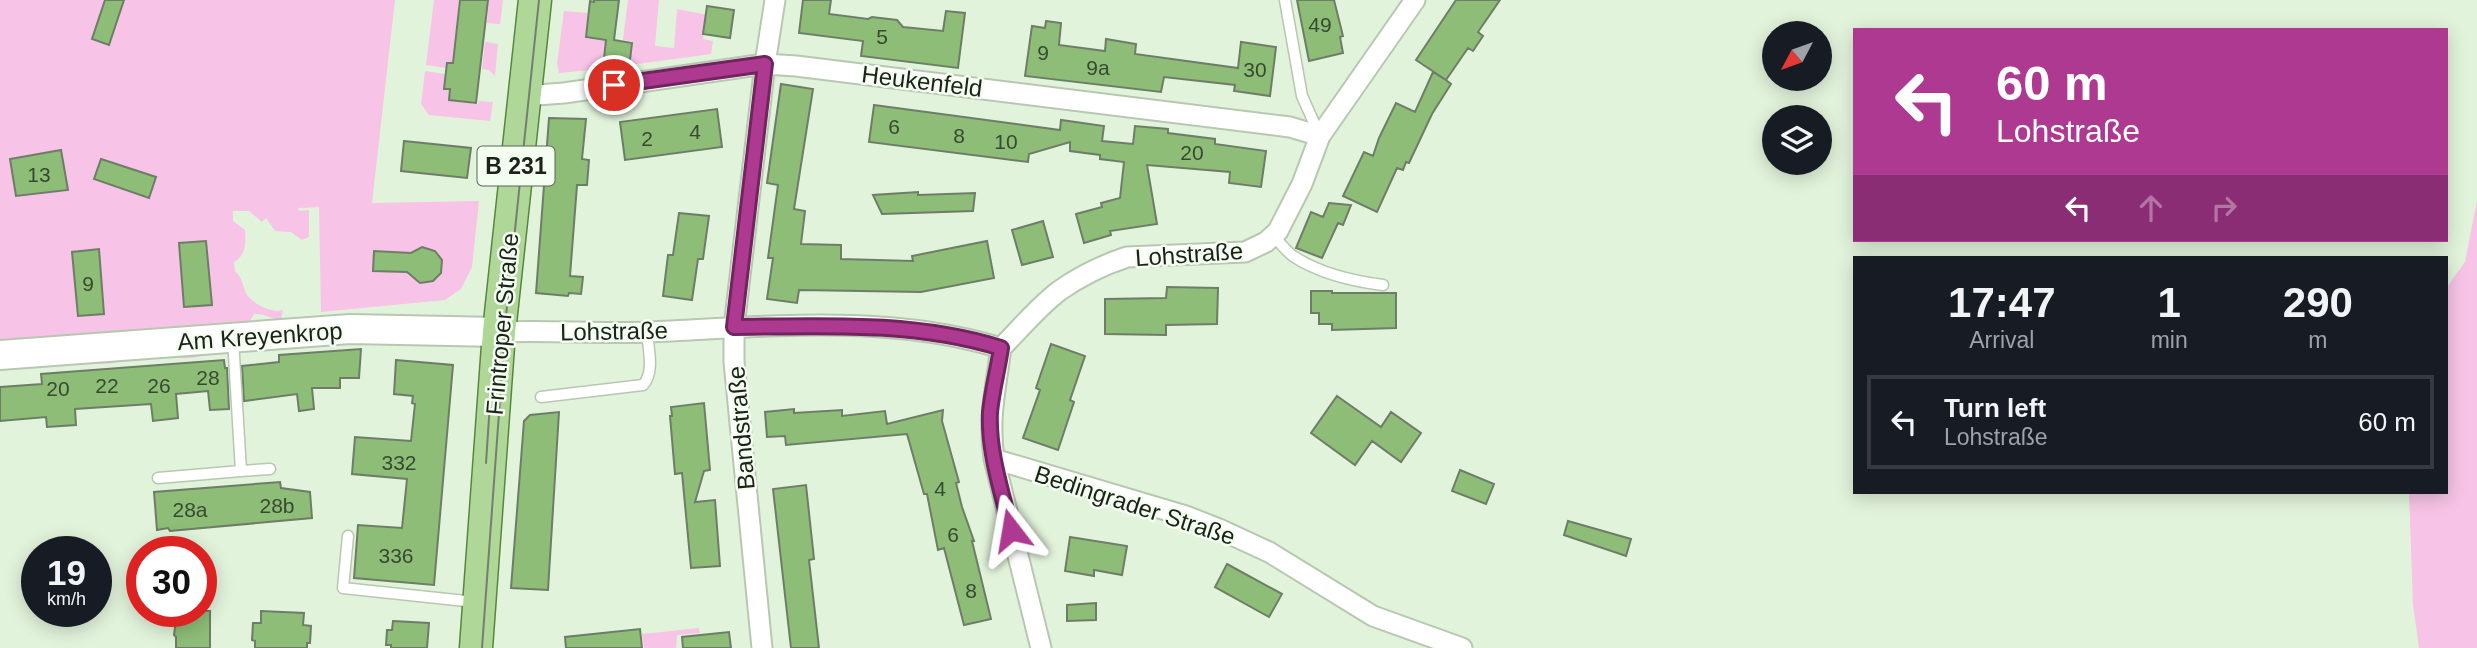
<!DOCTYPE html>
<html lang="en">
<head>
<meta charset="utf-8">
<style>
  body { margin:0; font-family:Helvetica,sans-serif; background:#20242c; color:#f1f3f6; height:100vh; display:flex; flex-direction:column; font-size:26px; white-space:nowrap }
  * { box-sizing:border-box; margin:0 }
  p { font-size:23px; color:#9ea1a6 }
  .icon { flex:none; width:38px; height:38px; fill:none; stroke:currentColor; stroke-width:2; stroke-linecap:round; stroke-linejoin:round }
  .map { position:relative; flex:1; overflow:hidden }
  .sheet { position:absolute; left:1853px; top:256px; width:595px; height:238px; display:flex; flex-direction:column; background:#171b24; border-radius:0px; box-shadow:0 4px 18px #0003 }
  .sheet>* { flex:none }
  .top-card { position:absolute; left:1853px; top:28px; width:595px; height:214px; border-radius:0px; box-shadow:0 4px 18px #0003; background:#ae3991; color:#fff; overflow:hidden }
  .needle { width:46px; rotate:229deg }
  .controls { position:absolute; left:1762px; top:21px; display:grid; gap:14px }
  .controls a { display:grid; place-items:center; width:70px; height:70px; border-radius:50%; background:#171b24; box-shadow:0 4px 18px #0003; font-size:35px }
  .speed { position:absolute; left:21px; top:536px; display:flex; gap:14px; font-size:35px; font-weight:700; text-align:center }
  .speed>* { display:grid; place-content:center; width:91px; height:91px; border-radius:50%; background:#171b24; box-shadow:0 4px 18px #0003; line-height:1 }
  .speed small { font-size:18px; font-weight:400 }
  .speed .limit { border:10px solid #d22; background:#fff; color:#111 }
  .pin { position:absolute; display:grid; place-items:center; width:60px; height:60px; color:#fff; margin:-30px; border:4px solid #fff; border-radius:50%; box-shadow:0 2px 7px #0007 }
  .me { position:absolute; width:77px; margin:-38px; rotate:346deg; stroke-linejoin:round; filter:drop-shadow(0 0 5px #0008) }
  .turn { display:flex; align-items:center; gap:24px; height:147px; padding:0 28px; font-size:32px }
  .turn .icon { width:91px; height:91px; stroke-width:2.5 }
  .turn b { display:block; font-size:49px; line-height:60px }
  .lanes { display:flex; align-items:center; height:66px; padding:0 28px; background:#0003; justify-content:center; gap:35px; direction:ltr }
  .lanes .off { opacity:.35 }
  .eta { display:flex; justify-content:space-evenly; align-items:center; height:119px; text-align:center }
  .eta b { font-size:42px; font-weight:600; line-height:49px }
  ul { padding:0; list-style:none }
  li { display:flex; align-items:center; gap:21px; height:94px; margin:0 14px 10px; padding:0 14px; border:4px solid #363941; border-radius:0px }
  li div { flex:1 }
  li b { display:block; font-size:26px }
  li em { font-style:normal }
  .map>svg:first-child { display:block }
  .green { fill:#f7c3e6 }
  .building { fill:#8dbd77; stroke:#6e7d68; stroke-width:2 }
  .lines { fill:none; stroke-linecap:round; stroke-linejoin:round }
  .service-casing { stroke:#b7c8b0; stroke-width:13 }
  .minor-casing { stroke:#b7c8b0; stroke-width:23 }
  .secondary-casing { stroke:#b7c8b0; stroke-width:32 }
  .primary-casing { stroke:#588640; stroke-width:35 }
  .service { stroke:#fff; stroke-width:10 }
  .minor { stroke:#fff; stroke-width:19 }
  .secondary { stroke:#fff; stroke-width:28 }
  .primary { stroke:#aed798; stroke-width:32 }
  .tram { stroke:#747f6f; stroke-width:2 }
  .route-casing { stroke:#71255e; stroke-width:18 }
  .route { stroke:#ae3991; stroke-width:12 }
  .labels { text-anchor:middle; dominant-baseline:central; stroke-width:5; stroke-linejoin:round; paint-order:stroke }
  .number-label { font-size:21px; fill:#384931 }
  .shield { fill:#f4fef0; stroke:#5d645a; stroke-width:2 }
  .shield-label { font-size:23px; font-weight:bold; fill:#1c221a }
  .street-label { font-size:24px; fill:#1c221a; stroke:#f4fef0 }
</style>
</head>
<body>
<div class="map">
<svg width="2477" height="648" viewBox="0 0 2477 648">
  <rect width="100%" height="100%" fill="#e2f3db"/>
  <path class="green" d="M0,0H395L372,203L479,201L472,267L461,289L445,300L321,312L319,207L298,208L299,211L309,210V237L302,240L291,232L275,231L266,218L262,222L249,211H233V221L245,230C246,242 246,256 234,262L235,271C242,278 242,282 245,291C249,302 271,314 283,310L281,320C272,319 264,313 254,314L244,331L238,332L222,324L216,327C209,352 207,360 179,358L174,352L133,354C121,365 106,364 91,363L88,360L19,367L9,370L0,368Z
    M434,0H459L452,69L426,65Z
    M489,0H503L500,24L487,23Z
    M628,0H659L655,46L674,48L677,9L708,15L703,39L713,41L711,54L630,65L632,41L623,40Z
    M564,11L588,13L585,36L607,38L600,69L559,73L557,64Z
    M485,42L498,44L495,76L489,70L482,69Z
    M425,71L451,75L449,101L478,104L479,101L493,102L490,121L429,115L421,104Z
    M2477,201V648H2419L2413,605L2409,492H2446L2447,287L2465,262Z
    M699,628L700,633L677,635L676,648H644L642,634Z"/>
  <path class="building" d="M105,0H124L109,45L92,39Z
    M460,0H488L476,103L449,100L450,89H444L447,63H453Z
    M594,0H619L614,40L632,43L630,60L604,58L606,40L586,37L590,1L594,2Z
    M803,0H831L829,14L868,19L872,17L897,20L903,27L943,31L946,11L965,13L958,68L861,56L863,41L799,33Z
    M1297,0H1334L1343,36L1340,37L1343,53L1309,61Z
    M1456,0H1500L1478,32L1483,36L1473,51L1468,48L1446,80L1451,84L1432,114L1409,163L1406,162L1403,170L1397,168L1377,212L1343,196L1364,152L1373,156L1379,138L1396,103L1415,112L1433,72L1446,80L1416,60Z
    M707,6L734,10L730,38L703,34Z
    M1046,21L1061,23L1059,45L1105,51L1106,39L1136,44L1135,54L1238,68L1241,42L1276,47L1270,96L1234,91L1235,85L1164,77L1161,92L1025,76L1032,26L1045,28Z
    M781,84L813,89L794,209L805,211L801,244L841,245V259L913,261L912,256L987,241L994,278L921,292L799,290L797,303L767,299L773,258H768L778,185L767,183Z
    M874,105L1060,130L1061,120L1104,126L1102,141L1133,144L1135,126L1168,129V133L1215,139V144L1266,151L1261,187L1229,183L1230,172L1147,165L1157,224L1110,231L1111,235L1084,243L1076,214L1102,207L1101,203L1120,198L1124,162L1100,159V155L1070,151V142L1029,154L1028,162L869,142Z
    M717,109L722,147L625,160L620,122Z
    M549,118L586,119L582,159L589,160L587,185H577L570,276L583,277L581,294L569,293L568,296L536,293Z
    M404,141L471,148L467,178L401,171Z
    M61,150L68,190L16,196L10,159Z
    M101,159L156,177L149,198L94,179Z
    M918,192V195L975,193L973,211L882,214L873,195Z
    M1329,203L1351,205L1343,225L1338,223L1322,258L1296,248L1311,212L1323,217Z
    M679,213L709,216L703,259H698L692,300L663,296L668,255H673Z
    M1043,221L1053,257L1022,265L1012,230Z
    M206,241L212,305L184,307L179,243Z
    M422,247L435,251L442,260L441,273L433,281L420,283L407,272L373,271L374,251L411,253Z
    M99,249L104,314L78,316L72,252Z
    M1167,287L1218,288L1217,324L1166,325V335L1105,334V299L1166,298Z
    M1311,291H1332V293H1396V328L1332,330V324H1319V313H1311Z
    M1051,344L1085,356L1070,400L1074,402L1058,450L1023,438L1040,390L1036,388Z
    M361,349L359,378H340V388H312L314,409L299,411L297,394L244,401L242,366L279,362V355Z
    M224,360L225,368H227L229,409L210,410L208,391L176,394L178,418L153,421L151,404L75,409L76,425L47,427L46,417L0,421V387L42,384L41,374Z
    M396,360L453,365L434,585L354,578L358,525L402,528L407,479L352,474L355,437L411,441L415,404L412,403L413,396L394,394Z
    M1337,396L1381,427L1391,412L1421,433L1401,462L1372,441L1355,465L1311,433Z
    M704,403L710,470L704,471L695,502L715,500L720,566L691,568L682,473L675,474L670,416H672L671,407Z
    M794,409V413L842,410V416L885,411L887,424L943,410L942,421L959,482L956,483L962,507L974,541H972L991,619L964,625L944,548L938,550L927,494H924L907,434L786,445L785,436L767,437L765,412Z
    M559,412L548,590L511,588L524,421L530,415Z
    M1460,470L1494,484L1486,504L1452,491Z
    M280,482L281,488L310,492L312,518L170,531L168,528L157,530L154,492Z
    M806,485L814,559L809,560L819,648H791L773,489Z
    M1568,521L1631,539L1626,556L1564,535Z
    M1070,537L1127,546L1122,575L1094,570V576L1065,571Z
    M1227,564L1282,594L1269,617L1215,587Z
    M1096,603V620L1067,621V605Z
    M177,611H210V648H176V637L174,635Z
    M261,611L304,613L303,625L311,626L310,643H307V648H255V641L252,640L253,623H261Z
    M393,621L429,623L427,648H391V645H386L387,630H392Z
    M640,629L642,648H566L565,637Z
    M729,632L731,648H683L682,637Z"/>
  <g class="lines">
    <g class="service-casing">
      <path id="service" d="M1285,0L1302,96L1319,134
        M1274,236C1280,243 1286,251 1293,256C1320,274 1352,281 1383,285
        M541,397L643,385C655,372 648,348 647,332
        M241,471L270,469
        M158,478L241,471L233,339
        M348,536L343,588L475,602"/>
    </g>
    <g class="minor-casing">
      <path id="minor" d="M523,96L564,93L765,64L796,66L1290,127L1320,136
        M499,332C549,330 600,334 649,332C766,327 887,313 1001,348
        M1001,348C1020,329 1038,307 1059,291C1080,276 1103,265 1127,257L1245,252L1266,242L1278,231L1302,184L1320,136L1415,0
        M1001,348C996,387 988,418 994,459L1041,648
        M994,459L1186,516L1219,529L1269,552L1373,616L1462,648
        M762,648L734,362V327L765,64L775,0"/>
    </g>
    <g class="secondary-casing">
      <path id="secondary" d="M0,355L350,329L499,332"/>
    </g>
    <g class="primary-casing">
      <path id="primary" d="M476,648L499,332L535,0"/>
    </g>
    <use href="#service" class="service"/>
    <use href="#minor" class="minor"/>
    <use href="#secondary" class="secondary"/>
    <use href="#primary" class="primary"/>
    <path class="tram" d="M486,463L492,373
      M482,648L506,316L539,0"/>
  </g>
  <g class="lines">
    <g class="route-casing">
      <path id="route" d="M614,85L765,64L734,327C824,326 914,321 1001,348C998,369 992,391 990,412C988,452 1002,492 1011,530"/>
    </g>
    <use href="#route" class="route"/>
  </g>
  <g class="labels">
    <g class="number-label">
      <text x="1320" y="24">49</text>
      <text x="882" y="36">5</text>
      <text x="1043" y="52">9</text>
      <text x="1098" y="67">9a</text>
      <text x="1255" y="69">30</text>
      <text x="894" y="126">6</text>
      <text x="695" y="131">4</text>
      <text x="959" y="135">8</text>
      <text x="647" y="138">2</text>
      <text x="1006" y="141">10</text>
      <text x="1192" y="152">20</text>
      <text x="39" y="174">13</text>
      <text x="88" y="283">9</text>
      <text x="208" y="377">28</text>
      <text x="107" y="385">22</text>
      <text x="159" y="385">26</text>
      <text x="58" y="388">20</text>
      <text x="399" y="462">332</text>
      <text x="940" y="488">4</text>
      <text x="277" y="505">28b</text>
      <text x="190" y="509">28a</text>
      <text x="953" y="534">6</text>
      <text x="396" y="555">336</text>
      <text x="971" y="590">8</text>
    </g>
    <rect class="shield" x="477.5" y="146.5" width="77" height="39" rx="5"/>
    <g class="shield-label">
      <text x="516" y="166">B 231</text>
    </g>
    <g class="street-label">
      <text transform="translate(922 81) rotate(7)">Heukenfeld</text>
      <text transform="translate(1189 254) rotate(-4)">Lohstraße</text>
      <text transform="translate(502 324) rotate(-85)">Frintroper Straße</text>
      <text transform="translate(614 331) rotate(-1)">Lohstraße</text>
      <text transform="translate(260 336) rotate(-4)">Am Kreyenkrop</text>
      <text transform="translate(741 428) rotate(-95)">Bandstraße</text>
      <text transform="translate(1135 505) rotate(18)">Bedingrader Straße</text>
    </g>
  </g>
</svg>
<div class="controls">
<a><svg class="needle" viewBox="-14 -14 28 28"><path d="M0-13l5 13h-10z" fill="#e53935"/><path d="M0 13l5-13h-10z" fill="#9ea1a6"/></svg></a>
<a><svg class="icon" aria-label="layers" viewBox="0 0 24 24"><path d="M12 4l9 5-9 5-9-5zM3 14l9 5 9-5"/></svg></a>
</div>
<div class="speed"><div>19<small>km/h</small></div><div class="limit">30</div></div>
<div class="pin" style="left:614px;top:85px;background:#d93025"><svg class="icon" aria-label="arrive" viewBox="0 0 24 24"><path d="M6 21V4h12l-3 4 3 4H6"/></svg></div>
<svg class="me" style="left:1011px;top:530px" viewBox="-20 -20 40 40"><path d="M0-17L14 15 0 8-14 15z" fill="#ae3991" stroke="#fff" stroke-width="4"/></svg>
<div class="top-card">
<div class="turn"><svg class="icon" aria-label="left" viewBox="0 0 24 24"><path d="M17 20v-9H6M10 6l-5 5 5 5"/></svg><div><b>60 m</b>Lohstraße</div></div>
<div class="lanes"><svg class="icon" aria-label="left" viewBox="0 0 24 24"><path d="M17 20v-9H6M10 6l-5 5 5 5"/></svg><svg class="icon off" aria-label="ahead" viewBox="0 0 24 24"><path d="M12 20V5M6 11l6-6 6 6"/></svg><svg class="icon off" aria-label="right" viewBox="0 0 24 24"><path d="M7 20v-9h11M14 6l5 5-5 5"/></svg></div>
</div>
<section class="sheet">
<div class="eta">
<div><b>17:47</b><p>Arrival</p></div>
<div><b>1</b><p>min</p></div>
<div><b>290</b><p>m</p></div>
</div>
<ul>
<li><svg class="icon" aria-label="left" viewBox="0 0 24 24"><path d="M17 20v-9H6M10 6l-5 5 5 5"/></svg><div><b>Turn left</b><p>Lohstraße</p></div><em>60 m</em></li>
</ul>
</section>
</div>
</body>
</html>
